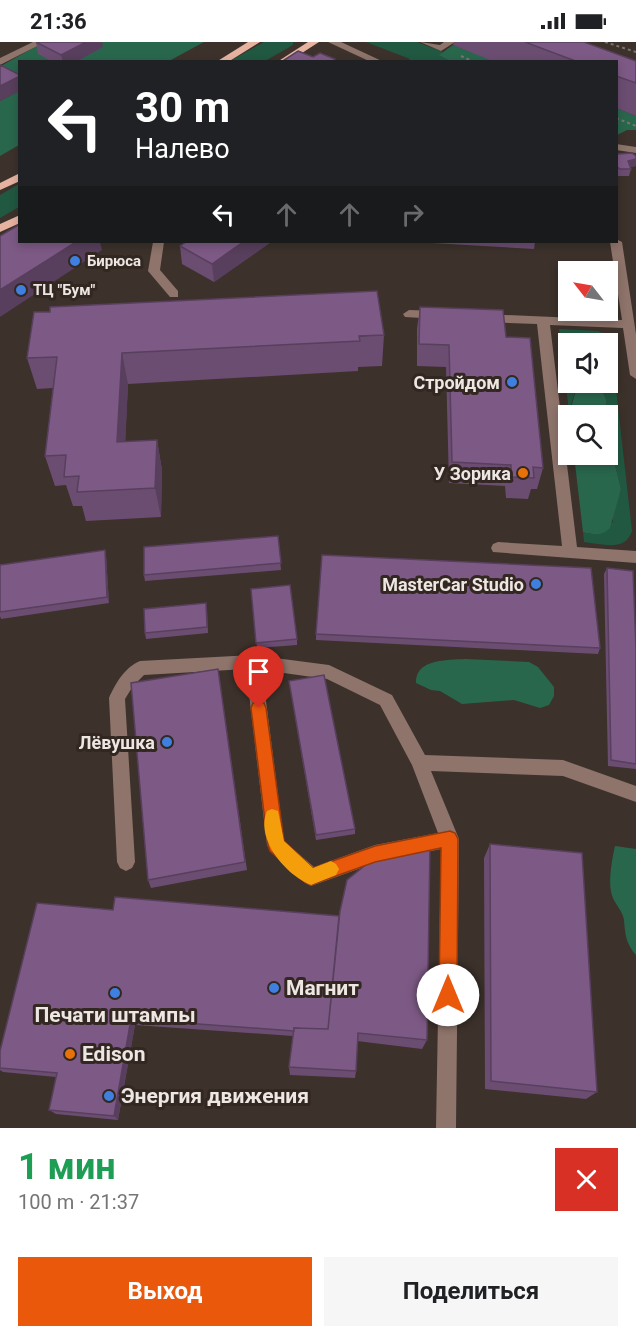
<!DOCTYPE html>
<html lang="ru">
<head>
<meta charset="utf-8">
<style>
  body { margin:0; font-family:Roboto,sans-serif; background:#f6f6f6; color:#202124; height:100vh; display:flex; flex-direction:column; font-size:22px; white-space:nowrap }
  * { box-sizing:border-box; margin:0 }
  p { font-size:20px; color:#757577 }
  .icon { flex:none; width:33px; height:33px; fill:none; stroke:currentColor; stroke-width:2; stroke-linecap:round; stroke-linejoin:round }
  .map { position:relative; height:1086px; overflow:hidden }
  .drawer { display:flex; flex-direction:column; background:#fff; flex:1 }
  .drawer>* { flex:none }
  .top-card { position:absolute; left:18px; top:18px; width:600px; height:183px; border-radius:0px; box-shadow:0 3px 9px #0003; background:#202124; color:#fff; overflow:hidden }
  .needle { width:39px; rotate:301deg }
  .tools { position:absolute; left:558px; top:219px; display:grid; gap:12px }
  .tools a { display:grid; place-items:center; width:60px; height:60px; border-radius:0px; background:#fff; box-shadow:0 3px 9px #0003; font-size:30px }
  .pin { position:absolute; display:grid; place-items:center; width:51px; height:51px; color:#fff; margin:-62px -26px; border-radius:50% 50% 50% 0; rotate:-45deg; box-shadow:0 0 6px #0007 }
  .pin .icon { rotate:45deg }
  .me { position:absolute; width:66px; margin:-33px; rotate:0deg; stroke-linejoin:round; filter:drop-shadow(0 0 4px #0008) }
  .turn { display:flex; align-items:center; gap:21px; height:126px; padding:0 18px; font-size:27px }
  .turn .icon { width:78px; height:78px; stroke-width:2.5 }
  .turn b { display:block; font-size:42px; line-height:51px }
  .lanes { display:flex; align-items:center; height:57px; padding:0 18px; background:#0003; justify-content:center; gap:30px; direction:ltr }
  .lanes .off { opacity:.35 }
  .round { display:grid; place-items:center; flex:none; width:63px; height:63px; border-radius:0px; background:#f6f6f6 }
  .headline { display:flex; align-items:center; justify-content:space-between; height:102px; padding:0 18px }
  h1 { font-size:36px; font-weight:700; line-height:45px; color:#1e9e55 }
  .cta { display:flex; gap:12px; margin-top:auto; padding:12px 18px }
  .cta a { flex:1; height:69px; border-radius:0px; background:#ea580c; color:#fff; font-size:24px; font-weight:700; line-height:69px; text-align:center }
  .cta a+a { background:#f6f6f6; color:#202124 }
  .status { display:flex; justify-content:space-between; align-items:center; height:42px; padding:0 30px; background:#fff; direction:ltr }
  .status svg { height:16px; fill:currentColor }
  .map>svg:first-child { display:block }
  .green { fill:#215841 }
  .forest { fill:#29674d }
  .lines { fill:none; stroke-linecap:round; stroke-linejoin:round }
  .path { stroke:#7c736d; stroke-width:2; stroke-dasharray:3 3; stroke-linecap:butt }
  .minor { fill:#8e746b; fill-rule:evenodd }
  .major { fill:#e7b3a1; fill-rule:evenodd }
  .wall { fill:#6c4d72 }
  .shaded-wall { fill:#583f5d }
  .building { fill:#7d5a85; stroke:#583f5d; stroke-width:1.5 }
  .route { fill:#ea580c; stroke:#983908; stroke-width:1.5 }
  .slow { fill:#f59e0b }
  .shop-dot { fill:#3f7fe0; stroke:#322721; stroke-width:2 }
  .food-dot { fill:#e8710a; stroke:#322721; stroke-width:2 }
  .labels { text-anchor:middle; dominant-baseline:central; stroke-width:6; stroke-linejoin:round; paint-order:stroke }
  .far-poi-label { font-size:15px; font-weight:bold; fill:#ede6e2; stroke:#322721; text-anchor:start }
  .poi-label { font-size:18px; font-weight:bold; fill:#ede6e2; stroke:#322721; text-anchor:end }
  .near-poi-label { font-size:21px; font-weight:bold; fill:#ede6e2; stroke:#322721; text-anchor:start }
</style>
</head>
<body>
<div class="status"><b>21:36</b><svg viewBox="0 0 49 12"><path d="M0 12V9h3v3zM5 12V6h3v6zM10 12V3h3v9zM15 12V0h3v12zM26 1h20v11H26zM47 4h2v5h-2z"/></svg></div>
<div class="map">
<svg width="636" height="1086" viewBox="0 0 636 1086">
  <rect width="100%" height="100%" fill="#3c312b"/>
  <path class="green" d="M264,0H293V3L265,19H230Z
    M366,0H417L443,10L440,13L450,19H408L410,17Z
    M19,142V165L0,176V153Z
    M559,287L598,289L610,294L632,489C625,510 603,502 584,500L583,490L591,492L613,480L612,473L621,447L608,395V374L603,373C611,360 605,349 592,341L608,340V302H568V340L578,341L569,369Z"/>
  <path class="forest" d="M32,0H204L169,19L20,20L19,44L1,24L35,5Z
    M453,3L495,19H450L439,13Z
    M19,49V103L0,114V59Z
    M616,66L636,74V88H627L617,93Z
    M578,341H592C605,349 611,360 603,373H569Z
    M608,395L621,447L610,486C602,494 594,493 583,490L574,413L608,412Z
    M465,617L529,620L538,625L554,645V654L549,663L540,666L514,658L462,662L440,649L431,648L416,641C415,617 447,618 465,617Z
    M615,804L636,807V913C626,902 625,892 624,878C623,870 616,863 613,856C607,844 612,817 615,804Z"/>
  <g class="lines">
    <path class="path" d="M605,0L636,10
      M461,14L474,20
      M616,76L636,84"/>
    <path class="minor" d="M33,0H45L0,23V16Z
      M328,0H341L384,20H371Z
      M420,0L440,3L444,0H455L441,9Z
      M616,102L636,105V111L616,108Z
      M616,197L622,200L636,292V337L630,333L623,286L550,283L577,505L636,509V521L493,510L491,506L493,502L498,500L562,504L537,282L484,280L478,276L484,272L622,278L610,200H616Z
      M153,200H164L160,228L178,249V255H170L148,229Z
      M409,268L439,269L445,273L439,277L405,275L403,272Z
      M253,613L329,623L392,653L425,713L563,718L636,744V760L563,734L431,729L459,797L456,1086H436L441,807L375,821L311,844L305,841L270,809L267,803L246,627L144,633L133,644L125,657L135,820L132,826L126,829L120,826L117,820L109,656C115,642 125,625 140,619ZM262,628L327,637L380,663L412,723L438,791L375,803L314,825L284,799Z"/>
    <path class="major" d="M248,0H260L228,20H216Z
      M308,0H319L288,20H277Z
      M20,131V139L0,148V141Z
      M20,173V181L0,190V182Z"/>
  </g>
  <path class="wall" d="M36,0L103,5L76,20H53L38,12Z
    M454,0H584L636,19V74L616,66V20H495L453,3Z
    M616,114H636V124L630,125L631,127L629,134H618L616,133Z
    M271,200L214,240L182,222L180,204Z
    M414,200H535L534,207Z
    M420,265L506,295L543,426L537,447H531L528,457L506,456L505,444L449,441L446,325L417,324V287Z
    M384,293L382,324L358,325V329L128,342L125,400L157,398L162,428L161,475L86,479L82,464H73L66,443L55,444L45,414L53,346L37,347L27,316Z
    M278,494L281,528L145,539L144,533Z
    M105,508L106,514L109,561L1,577L0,574V523Z
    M607,526L636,607V727L608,724L604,532Z
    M251,547L297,597V603L257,606Z
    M207,567L208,591L146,597L145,591Z
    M316,592L600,606L598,612L316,598Z
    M218,627L247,828L151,846L148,838Z
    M289,639L355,787V792L316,798Z
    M490,802L597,1050L586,1057L485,1047L484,816Z
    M37,861L427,998L422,1007L357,999L356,1029L355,1036L290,1033L289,1025L293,994L135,983L118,1078L56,1072L49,1068L56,1035L3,1030L0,1028V1009Z"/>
  <path class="shaded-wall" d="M86,0H102L103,5L76,20H63L61,13Z
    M20,34V49L0,59V44Z
    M636,117V124L626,126L628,119Z
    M76,200H100L102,208L0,275V248Z
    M243,200H271L214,240L212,222Z
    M122,311L128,342L124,430L117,400Z
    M157,398L162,428L161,475L155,446Z
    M105,508L106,514L109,561L107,555Z
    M131,977L135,983L118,1078L114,1074Z"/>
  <path class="building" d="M36,0H86L61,13Z
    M525,0H584L636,19V41L616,34V20H578Z
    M298,9L313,15L320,11L335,17L331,20H281Z
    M0,23L20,33V34L0,44Z
    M632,111L636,114V117L628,119L631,127H620L616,124V114L618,112Z
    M20,182V200H76L0,248V194Z
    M186,200H243L212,222L180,204Z
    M377,249L384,293L359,294L360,299L122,311L117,400L157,398L155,446L77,450L79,434L64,435L66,413L45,414L57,315L27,316L34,270H50V265Z
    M420,265L503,268L506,295L530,296L543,426L533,425L534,436L511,435V423L452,420L449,303L419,302Z
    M278,494L281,521L144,533V505Z
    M105,508L107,555L0,570V523Z
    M322,513L591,526L600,606L316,592Z
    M607,526L633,529L636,607V722L611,718Z
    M290,543L297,597L256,601L251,547Z
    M206,561L207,585L145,591L144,567Z
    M218,627L245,820L148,838L131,641Z
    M324,633L355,787L316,793L289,639Z
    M394,800L430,801L427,998L358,991L356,1029L289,1025L294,986L328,987L340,869L347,838Z
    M490,802L582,811L597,1050L491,1039Z
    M115,855L339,874L328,987L294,986V989L131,977L114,1074L49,1068L57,1031L0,1026V1009L37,861L113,868Z"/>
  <path class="route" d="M259,660L264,661L266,666L284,799L313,826L375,804L450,789L455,791L458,797L457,953L454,959L448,961L442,959L439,953L441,806L375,820L311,843L305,840L270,809L268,803L251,666L253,661Z"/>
  <path class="slow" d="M272,767L278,769L284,799L313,826L331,819L336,822L339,827L336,833L311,843C286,833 255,797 267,769Z"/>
  <g class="shop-dot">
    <circle cx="75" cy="219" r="6"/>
    <circle cx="21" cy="248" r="6"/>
    <circle cx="512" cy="340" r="6"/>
    <circle cx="536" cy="542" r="6"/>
    <circle cx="167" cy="700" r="6"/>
    <circle cx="274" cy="946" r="6"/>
    <circle cx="115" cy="951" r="6"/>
    <circle cx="109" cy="1054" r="6"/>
  </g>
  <g class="food-dot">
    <circle cx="523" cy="431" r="6"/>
    <circle cx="70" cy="1012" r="6"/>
  </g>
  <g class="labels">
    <g class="far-poi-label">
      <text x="87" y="219">Бирюса</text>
      <text x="33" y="248">ТЦ "Бум"</text>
    </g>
    <g class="poi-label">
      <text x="500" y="340">Стройдом</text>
      <text x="511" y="431">У Зорика</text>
      <text x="524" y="542">MasterCar Studio</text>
      <text x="155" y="700">Лёвушка</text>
    </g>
    <g class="near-poi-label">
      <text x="286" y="946">Магнит</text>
      <text x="115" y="973" text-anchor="middle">Печати штампы</text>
      <text x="82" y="1012">Edison</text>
      <text x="121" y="1054">Энергия движения</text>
    </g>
  </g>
</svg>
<div class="tools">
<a><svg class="needle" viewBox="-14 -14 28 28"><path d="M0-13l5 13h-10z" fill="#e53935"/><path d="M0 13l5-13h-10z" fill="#757577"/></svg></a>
<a><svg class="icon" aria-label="sound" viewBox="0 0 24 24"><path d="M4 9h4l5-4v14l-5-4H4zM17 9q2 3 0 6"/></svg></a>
<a><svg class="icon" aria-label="search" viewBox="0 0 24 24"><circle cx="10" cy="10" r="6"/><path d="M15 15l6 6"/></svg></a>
</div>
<div class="pin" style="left:259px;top:666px;background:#d93025"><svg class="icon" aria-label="arrive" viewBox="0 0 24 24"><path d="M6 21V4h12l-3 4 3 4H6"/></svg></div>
<svg class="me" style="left:448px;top:953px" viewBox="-20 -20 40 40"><circle r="19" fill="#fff"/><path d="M0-13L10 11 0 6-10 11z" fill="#ea580c"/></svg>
<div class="top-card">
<div class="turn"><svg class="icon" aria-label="left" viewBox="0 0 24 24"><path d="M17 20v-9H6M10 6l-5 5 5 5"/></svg><div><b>30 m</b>Налево</div></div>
<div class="lanes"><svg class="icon" aria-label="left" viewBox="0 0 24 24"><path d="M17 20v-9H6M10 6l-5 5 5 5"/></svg><svg class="icon off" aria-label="ahead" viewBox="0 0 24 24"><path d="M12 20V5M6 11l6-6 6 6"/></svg><svg class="icon off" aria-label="ahead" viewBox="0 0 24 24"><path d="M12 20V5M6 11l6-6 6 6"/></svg><svg class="icon off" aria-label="right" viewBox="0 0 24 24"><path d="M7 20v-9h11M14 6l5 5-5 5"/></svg></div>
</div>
</div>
<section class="drawer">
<div class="headline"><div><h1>1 мин</h1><p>100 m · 21:37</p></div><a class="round" style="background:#d93025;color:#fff"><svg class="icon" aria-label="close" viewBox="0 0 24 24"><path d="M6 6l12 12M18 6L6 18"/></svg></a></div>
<div class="cta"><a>Выход</a><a>Поделиться</a></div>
</section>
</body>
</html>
